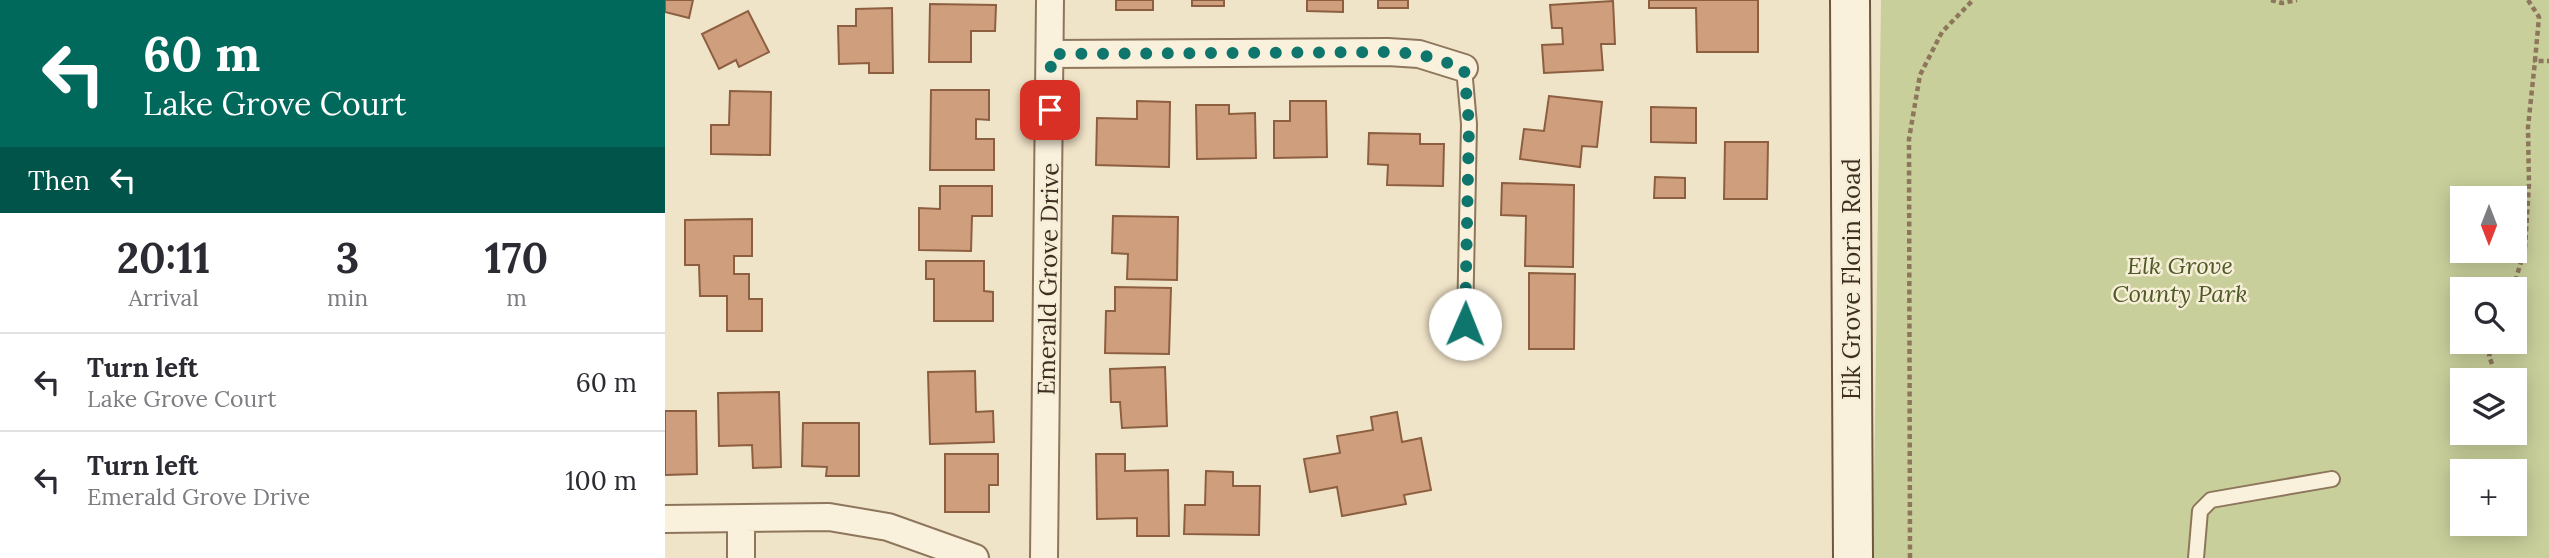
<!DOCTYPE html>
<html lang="en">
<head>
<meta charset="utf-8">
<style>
  body { margin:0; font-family:Lora,serif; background:#f7f7f7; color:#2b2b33; height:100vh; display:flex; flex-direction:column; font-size:26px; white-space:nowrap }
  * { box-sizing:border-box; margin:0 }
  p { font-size:23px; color:#7c7c81 }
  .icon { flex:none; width:38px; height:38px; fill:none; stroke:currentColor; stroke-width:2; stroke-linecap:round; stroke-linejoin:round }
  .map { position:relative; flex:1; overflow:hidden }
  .panel { display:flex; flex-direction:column; background:#fff; width:665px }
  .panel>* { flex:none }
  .banner { background:#00695c; color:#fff; overflow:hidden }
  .needle { width:46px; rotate:180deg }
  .buttons { position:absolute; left:1785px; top:186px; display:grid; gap:14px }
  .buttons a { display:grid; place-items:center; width:77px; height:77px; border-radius:0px; background:#fff; box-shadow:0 4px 18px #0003; font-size:35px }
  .pin { position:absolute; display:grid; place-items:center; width:60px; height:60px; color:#fff; margin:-30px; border-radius:14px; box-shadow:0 4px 10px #0006 }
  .me { position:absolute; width:77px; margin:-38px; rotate:1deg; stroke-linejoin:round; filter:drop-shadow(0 0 5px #0008) }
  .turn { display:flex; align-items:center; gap:24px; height:147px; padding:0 28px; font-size:32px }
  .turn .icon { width:91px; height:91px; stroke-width:2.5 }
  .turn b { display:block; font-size:49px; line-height:60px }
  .then { display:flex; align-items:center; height:66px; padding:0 28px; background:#0003; gap:14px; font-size:26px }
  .eta { display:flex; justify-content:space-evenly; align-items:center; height:119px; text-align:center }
  .eta b { font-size:42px; font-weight:800; line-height:49px }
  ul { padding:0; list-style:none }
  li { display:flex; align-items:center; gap:21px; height:98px; padding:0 28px; border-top:2px solid #e1e1e2 }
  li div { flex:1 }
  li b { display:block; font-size:26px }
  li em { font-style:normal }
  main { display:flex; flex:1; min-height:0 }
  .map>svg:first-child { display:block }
  .green { fill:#c9cf9b; fill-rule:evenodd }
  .building { fill:#cf9f7d; stroke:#8d5f41; stroke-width:2 }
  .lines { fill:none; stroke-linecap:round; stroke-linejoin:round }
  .service-casing { stroke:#8d765c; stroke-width:18 }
  .minor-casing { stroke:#8d765c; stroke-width:30 }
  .secondary-casing { stroke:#6f573f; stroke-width:42 }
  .path { stroke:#8d765c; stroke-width:4.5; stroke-dasharray:5 3.5; stroke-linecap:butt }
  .service { stroke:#faf1dc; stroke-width:14 }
  .minor { stroke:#faf1dc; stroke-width:26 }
  .secondary { stroke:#faf1dc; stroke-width:38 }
  .route { stroke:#0f766e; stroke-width:12; stroke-dasharray:0 21.6 }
  .labels { text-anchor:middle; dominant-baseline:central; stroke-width:5; stroke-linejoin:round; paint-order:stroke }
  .park-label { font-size:24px; font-style:italic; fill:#4d5a26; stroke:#f7eed8 }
  .street-label { font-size:24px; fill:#3d2e20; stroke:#f7eed8 }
</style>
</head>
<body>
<main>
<section class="panel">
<div class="banner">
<div class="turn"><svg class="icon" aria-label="left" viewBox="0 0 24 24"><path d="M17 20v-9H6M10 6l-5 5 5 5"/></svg><div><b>60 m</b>Lake Grove Court</div></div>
<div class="then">Then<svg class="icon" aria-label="left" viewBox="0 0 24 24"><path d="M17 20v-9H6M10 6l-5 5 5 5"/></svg></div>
</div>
<div class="eta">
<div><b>20:11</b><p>Arrival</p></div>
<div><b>3</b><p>min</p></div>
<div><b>170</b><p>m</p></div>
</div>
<ul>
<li><svg class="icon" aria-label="left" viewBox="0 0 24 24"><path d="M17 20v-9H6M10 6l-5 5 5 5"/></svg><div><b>Turn left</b><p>Lake Grove Court</p></div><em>60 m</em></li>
<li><svg class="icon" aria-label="left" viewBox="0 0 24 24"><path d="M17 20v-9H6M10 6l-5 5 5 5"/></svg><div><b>Turn left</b><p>Emerald Grove Drive</p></div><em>100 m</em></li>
</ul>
</section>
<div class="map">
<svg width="1884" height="558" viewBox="0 0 1884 558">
  <rect width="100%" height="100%" fill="#f0e4c8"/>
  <path class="green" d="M1216,0H1884V558H1208ZM1797,198H1850V250H1797ZM1797,289H1850V341H1797ZM1797,380H1850V432H1797ZM1797,471H1850V523H1797Z"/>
  <path class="building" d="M0,0H28L24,18L0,12Z
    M451,0H488V10H451Z
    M527,0H559V6H527Z
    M642,0H678V12L642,11Z
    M713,0H743V8H713Z
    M984,0H1093V52H1032L1031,8H984Z
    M948,1L950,44H936L938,70L879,73L877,45L898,44L897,28H887L885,5Z
    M265,4L331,5L330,31H306V62H264Z
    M227,8L228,73H204V63L174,64L173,26H191V9Z
    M83,11L104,52L74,67L71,60L54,69L37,34Z
    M266,90H324V120L311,119V139H329V170H265Z
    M65,91L106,92L105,155L46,154V125H64Z
    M884,96L937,102L932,147L917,146L915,167L855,159L859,129L879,131Z
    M472,101L505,102L504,167L431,165L432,118L472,119Z
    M625,101H661L662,157L609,158V121H625Z
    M531,105H564V114L590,113L591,158L532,159Z
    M986,107L1031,108V143L986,142Z
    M704,133L755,134V144H779L778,186L722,185L723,165L703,164Z
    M1060,142H1103L1102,199H1059Z
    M990,177L1020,178V198H989Z
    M837,183L909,185L908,267L860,266L861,216L836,215Z
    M275,186H327V216H307L306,251L254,250V208L275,209Z
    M448,216L513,217L512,280L462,279L463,254L447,253Z
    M87,219V256H69V274H84V299H97V331H62V296H35L34,265H20V220Z
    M261,261H319V291L328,292V321H269V279H261Z
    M864,273L910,274L909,349H864Z
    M450,287L506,288L504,354L440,353L441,311H450Z
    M500,367L502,426L457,428L455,402H446L445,369Z
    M310,371L311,412L328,411L329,442L265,444L263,372Z
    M114,392L116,467L88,468L87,445L54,446L53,393Z
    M0,411H31L32,474L0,475Z
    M732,412L737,442L756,438L766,490L739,495L741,504L677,516L672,487L645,492L639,459L675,453L672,436L708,430L706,417Z
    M138,423H194V476H161L162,467L137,466Z
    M280,454H333V485H324V512H280Z
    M431,454H460V471L503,470L504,536H472V518L432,519Z
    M541,471L568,472V486H595L594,535L519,534L520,505H540Z"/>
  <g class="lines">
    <g class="service-casing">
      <path id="service" d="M799,68L804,124L800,324
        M1531,558L1535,511L1546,500L1667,479"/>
    </g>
    <g class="minor-casing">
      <path id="minor" d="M386,54L723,52L754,54L799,68
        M0,519L164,517L223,527L310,558
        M76,558V519
        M379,558L385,0"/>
    </g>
    <g class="secondary-casing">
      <path id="secondary" d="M1185,0L1188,558"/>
    </g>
    <path class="path" d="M1606,0L1617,3L1632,0
      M1863,0L1874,17L1870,61H1884
      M1848,289L1860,248L1864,184L1863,127L1870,61
      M1827,364L1824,356L1830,341
      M1245,558L1244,139L1255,75L1277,32L1308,0"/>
    <use href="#service" class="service"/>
    <use href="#minor" class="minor"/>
    <use href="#secondary" class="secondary"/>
  </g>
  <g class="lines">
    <path class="route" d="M385,110L386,54L723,52L754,54L799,68L804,124L800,324"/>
  </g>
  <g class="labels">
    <g class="park-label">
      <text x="1515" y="265">Elk Grove<tspan x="1515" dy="28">County Park</tspan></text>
    </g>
    <g class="street-label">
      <text transform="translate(383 279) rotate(-89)">Emerald Grove Drive</text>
      <text transform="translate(1186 279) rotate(-90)">Elk Grove Florin Road</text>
    </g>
  </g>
</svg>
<div class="buttons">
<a><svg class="needle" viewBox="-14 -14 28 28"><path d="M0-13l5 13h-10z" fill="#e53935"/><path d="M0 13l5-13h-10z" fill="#7c7c81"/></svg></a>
<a><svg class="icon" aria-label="search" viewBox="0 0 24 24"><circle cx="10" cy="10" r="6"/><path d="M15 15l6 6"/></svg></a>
<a><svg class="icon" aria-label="layers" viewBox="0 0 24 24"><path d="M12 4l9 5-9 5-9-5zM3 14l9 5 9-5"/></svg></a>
<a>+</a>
</div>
<div class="pin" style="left:385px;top:110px;background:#d93025"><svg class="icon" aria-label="arrive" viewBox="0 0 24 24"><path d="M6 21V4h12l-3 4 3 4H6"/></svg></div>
<svg class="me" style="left:800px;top:324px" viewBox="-20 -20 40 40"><circle r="19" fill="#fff"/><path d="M0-13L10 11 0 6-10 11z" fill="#0f766e"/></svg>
</div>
</main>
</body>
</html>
